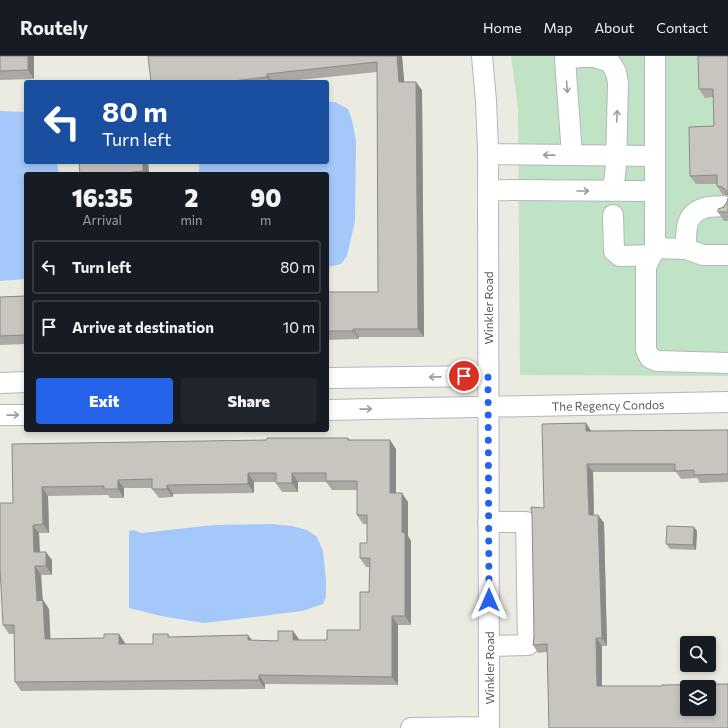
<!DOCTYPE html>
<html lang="en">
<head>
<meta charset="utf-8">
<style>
  body { margin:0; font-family:Commissioner,sans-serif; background:#20242c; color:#f1f3f6; height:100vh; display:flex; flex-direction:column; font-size:15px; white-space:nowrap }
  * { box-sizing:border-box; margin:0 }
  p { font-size:13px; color:#9ea1a6 }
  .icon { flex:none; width:22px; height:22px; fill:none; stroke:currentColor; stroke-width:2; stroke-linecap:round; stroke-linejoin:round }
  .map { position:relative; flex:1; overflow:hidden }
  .side { position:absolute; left:24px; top:116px; width:305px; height:260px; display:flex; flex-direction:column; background:#171b24; border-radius:4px; box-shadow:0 2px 6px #0003 }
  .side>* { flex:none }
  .banner { position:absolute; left:24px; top:24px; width:305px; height:84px; border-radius:4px; box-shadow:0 2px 6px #0003; background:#1a4fa0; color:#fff; overflow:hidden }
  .tools { position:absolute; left:680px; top:580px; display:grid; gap:8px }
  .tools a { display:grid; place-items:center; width:36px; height:36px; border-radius:4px; background:#171b24; box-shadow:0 2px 6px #0003; font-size:20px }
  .pin { position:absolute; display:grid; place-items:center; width:34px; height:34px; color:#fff; margin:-17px; border:2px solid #fff; border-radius:50%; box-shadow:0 1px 4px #0007 }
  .me { position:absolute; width:44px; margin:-22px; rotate:0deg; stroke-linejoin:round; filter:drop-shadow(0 0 3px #0008) }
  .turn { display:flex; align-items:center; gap:14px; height:84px; padding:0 12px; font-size:18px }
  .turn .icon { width:52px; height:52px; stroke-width:2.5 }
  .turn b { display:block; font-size:28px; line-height:34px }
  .eta { display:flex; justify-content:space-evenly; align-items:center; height:68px; text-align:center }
  .eta b { font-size:24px; font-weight:800; line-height:28px }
  .button { display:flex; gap:8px; margin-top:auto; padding:8px 12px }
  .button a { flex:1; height:46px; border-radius:4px; background:#2563eb; color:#fff; font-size:16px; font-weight:800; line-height:46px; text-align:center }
  .button a+a { background:#20242c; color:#f1f3f6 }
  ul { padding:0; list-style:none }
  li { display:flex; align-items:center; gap:12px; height:54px; margin:0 8px 6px; padding:0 4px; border:2px solid #363941; border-radius:4px }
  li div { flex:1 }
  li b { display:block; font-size:15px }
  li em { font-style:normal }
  header { display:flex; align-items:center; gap:24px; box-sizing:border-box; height:56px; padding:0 20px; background:#171b24; border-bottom:1px solid #363941 }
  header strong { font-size:19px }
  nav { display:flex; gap:22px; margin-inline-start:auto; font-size:14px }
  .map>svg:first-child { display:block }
  .green { fill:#bfe3c4 }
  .water { fill:#a4c8fa }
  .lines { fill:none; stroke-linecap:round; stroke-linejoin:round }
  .minor-casing { stroke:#b4b6bb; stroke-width:22 }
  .minor { stroke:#fff; stroke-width:20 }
  .wall { fill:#aca9a4; fill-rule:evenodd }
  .shaded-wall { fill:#8c8a86 }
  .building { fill:#c8c5bf; stroke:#8c8a86; fill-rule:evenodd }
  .oneway { stroke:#9c9da1 }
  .route { stroke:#2563eb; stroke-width:7; stroke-dasharray:0 12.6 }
  .labels { text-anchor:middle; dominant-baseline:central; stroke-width:3.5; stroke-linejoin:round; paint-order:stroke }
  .street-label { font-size:12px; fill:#5a5c62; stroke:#fff }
</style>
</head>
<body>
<header>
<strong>Routely</strong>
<nav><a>Home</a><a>Map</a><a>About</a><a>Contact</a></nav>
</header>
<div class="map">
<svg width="728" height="672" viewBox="0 0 728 672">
  <rect width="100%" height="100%" fill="#ecebe2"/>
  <path class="green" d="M511,0H728V320L520,319L518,53Z"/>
  <path class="water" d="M327,46H335L348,53L352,64L356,85L355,165L347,200L341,208L327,211V118H199V109L200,106H327Z
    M0,55L26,56V106H57L59,118H26V223L0,225Z
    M270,468L292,470L307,474L317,481L323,495L326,525V541L323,548L302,555L204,567L161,560L129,552V475L133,474L142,477L214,469Z"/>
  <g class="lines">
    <g class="minor-casing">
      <path id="minor" d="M482,0L486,45L488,94L489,672
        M655,0V107
        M488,98L650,100L655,107V135L488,134
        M572,99L565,3L579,1H594L610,6L616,16L618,27L616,110L613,135
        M655,135V192L686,193C686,177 684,157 705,152C710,150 717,151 723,150
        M613,159L614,195L620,200L652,199
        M655,192L646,211V294L650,302L657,305L728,307
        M686,193L703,199H728
        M327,322L488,320
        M0,327L26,326
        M327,354L728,346
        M0,359H26
        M488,466H526L528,589L489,590
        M411,672L489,671"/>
    </g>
    <use href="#minor" class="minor"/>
  </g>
  <path class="wall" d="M0,0H34V23L0,24Z
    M402,0L404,26L422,34L424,281H359V283L327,284V236H378L377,16L279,26H151Z
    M728,0V140L723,139L717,130V128H696L690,120L714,70L713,41L705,42L699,33Z
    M148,106L149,118H80Z
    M728,142V165H724L718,156L727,146Z
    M26,240V288L0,289V241Z
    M586,367L591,375L728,374V426L700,427L697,422L681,423L676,416H593L594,459H598L604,467L607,590H602V630H662L728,628L549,672L547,596L538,597L533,589L544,452Z
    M348,382L350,384L396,393V437L408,446V480L411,485V569H398V629L265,628V633L21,635L15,626L14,578H9L3,569L13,447L12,388L267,384ZM254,426H276V427L282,436H298V426H326L332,434H357V459L363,468H367V487L360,502L366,511H369V536L360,574L327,584H299L293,575L278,585L170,581L168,578L153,588H125L119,578L104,582L50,583L49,553L43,544L41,519H52V504L40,496L39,477H49L48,440L108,439L110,442H124V432H152V433L159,442L173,441V438L254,437Z
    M697,475L696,494L670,493L666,488Z"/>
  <path class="shaded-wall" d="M28,0H34V23L28,14Z
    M397,0H402L405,34L399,26Z
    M267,18L273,26H271L267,21Z
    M416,26L422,34L424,281L418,273Z
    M143,106H148L149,118H146L143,115Z
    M353,273L359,281V283L353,275Z
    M586,367L591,375L592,383L586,375Z
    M390,384L396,393V446L390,437Z
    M587,408L593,416L594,467L589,459Z
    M248,417L254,426V437L248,428Z
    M292,417L298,426V436L292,427Z
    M118,424L124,432V442L118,433Z
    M167,429L173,438V441L167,433Z
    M42,431L48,440L49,477L43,468Z
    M402,437L408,446V480L411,485V569L405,560L402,476Z
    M598,459L604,467L607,590L602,582Z
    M33,469L39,477L40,505L34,496Z
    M694,471L697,475L696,494L693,489Z
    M46,496L52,504V519L46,510Z
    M35,510L41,519L43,553L37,545Z
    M43,544L49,553L51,592L45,583Z
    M392,560L398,569V629L392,621Z
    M293,575L299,583V593L293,584Z
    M119,578L125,587V597L119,588Z
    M248,579L255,588L248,584Z
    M596,582L602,590V638L597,630Z
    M259,619L265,628V633L259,624Z"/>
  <path class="building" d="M0,0H28V14L0,15Z
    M148,0H397L399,26H416L418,273H353V275H327V236H378L377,6L267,18V21L225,26H151Z
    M698,0H728V139L726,134L722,131L717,130V119L690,120L689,71L714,70L713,33H699Z
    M79,106H143V115L113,118H80Z
    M728,142V156H718V153L724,151L727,146Z
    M26,240V279L0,280V241Z
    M586,367V375L728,374V418L694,419V414L675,415V408H587L589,459H598L602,582H596L597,630H662V629L728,628V672H549L547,588L533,589L534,581L532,458L531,451L544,452L542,368ZM687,631H709V653H687Z
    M267,382H348V384H390V437H402V476L405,477V560H392V621L259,619V624L15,626L14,569H3L0,513V447H13L12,388L267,384ZM248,417H276V427H292V417H326V425H357V459H367V487H360V502H370L369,536H360V574H327V584H293V575H278V585L248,584V579L168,581V578H153V588H119V578H104V582L45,583L43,544L37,545L35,510H46V496H34L33,469L43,468L42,431L104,430V433H118V424L152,423V433H167V429L248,428Z
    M667,470L694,471L693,489L666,488Z"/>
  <defs><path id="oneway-shaft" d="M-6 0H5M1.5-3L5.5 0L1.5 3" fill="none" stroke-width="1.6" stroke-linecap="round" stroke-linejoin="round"/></defs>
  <g class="oneway">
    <use href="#oneway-shaft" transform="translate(567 31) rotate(86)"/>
    <use href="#oneway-shaft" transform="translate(617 60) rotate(-88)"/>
    <use href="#oneway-shaft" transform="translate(549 99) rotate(-179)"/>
    <use href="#oneway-shaft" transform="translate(583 135)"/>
    <use href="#oneway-shaft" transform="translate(435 321) rotate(179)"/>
    <use href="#oneway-shaft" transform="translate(366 353) rotate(-1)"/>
    <use href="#oneway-shaft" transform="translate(13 359) rotate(-1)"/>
  </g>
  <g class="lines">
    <path class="route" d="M464,320H488L489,544"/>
  </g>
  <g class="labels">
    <g class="street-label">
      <text transform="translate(488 252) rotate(-90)">Winkler Road</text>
      <text transform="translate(608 349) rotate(-1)">The Regency Condos</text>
      <text transform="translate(489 612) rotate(-90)">Winkler Road</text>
    </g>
  </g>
</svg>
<div class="tools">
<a><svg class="icon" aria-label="search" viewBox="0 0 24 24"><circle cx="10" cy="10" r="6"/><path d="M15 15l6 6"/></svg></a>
<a><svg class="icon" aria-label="layers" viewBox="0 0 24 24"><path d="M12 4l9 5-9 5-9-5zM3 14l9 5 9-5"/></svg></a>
</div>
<div class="pin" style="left:464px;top:320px;background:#d93025"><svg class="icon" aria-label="arrive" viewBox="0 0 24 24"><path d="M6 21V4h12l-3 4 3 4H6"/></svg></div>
<svg class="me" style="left:489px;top:544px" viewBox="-20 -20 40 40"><path d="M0-17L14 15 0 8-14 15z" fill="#2563eb" stroke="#fff" stroke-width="4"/></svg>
<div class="banner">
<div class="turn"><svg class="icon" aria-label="left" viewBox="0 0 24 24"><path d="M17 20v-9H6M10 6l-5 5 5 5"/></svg><div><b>80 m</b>Turn left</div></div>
</div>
<section class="side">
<div class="eta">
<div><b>16:35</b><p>Arrival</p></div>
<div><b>2</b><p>min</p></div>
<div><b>90</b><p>m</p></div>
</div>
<ul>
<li><svg class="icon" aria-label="left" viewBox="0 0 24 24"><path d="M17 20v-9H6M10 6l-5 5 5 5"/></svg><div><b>Turn left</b></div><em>80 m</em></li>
<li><svg class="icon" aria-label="arrive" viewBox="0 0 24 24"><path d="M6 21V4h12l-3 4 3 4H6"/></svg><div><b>Arrive at destination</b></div><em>10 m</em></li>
</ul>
<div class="button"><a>Exit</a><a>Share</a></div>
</section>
</div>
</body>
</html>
